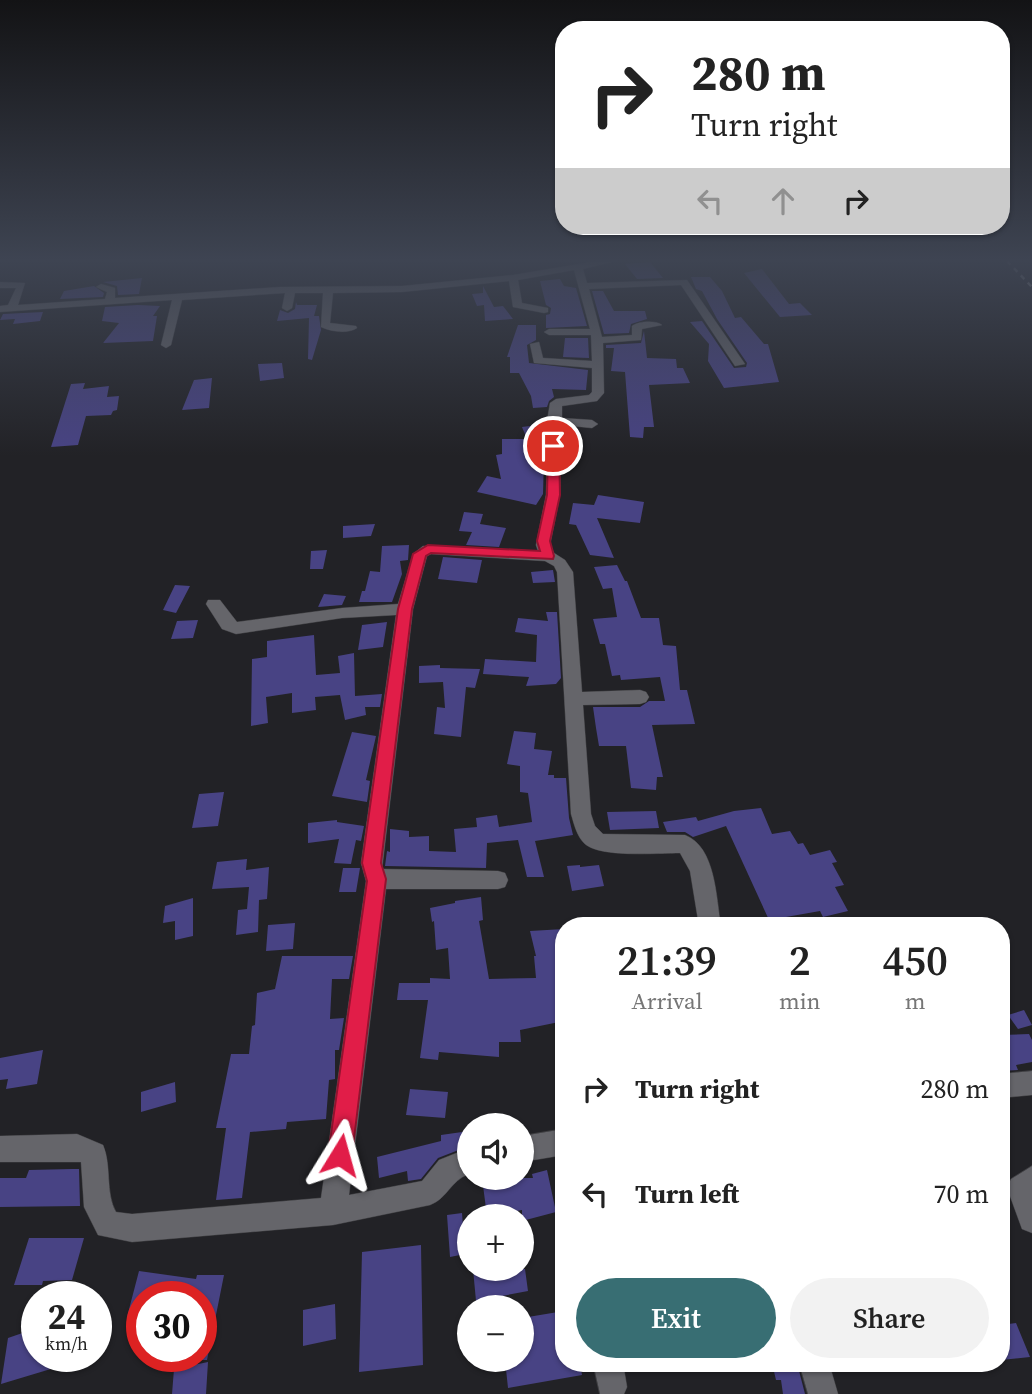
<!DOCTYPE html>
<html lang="en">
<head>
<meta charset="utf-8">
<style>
  body { margin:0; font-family:"Source Serif 4",serif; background:#f2f2f2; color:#222; height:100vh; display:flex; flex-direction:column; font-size:26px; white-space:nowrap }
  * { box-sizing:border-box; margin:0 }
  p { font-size:23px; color:#767676 }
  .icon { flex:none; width:38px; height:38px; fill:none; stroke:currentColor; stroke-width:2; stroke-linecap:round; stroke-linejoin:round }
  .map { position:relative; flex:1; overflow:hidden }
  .details { position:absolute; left:555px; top:917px; width:455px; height:455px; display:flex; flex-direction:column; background:#fff; border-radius:28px; box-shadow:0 2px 5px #0004 }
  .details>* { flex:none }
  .top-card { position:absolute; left:555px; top:21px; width:455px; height:214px; border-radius:28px; box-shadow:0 2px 5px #0004; background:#fff; color:#222; overflow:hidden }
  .buttons { position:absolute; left:457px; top:1113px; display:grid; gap:14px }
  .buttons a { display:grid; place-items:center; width:77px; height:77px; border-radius:50%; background:#fff; box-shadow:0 2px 5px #0004; font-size:35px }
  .speed { position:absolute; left:21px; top:1281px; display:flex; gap:14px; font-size:35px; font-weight:700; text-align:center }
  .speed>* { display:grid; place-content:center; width:91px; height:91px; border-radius:50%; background:#fff; box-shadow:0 2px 5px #0004; line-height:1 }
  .speed small { font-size:18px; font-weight:400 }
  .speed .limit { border:10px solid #d22; background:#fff; color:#111 }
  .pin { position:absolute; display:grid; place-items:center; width:60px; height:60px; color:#fff; margin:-30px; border:4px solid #fff; border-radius:50%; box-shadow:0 2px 7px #0007 }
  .me { position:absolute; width:77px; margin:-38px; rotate:8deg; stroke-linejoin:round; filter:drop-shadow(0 0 5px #0008) }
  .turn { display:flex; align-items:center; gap:24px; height:147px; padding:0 21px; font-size:32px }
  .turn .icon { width:91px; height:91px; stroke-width:2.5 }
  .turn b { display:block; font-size:49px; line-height:60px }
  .lanes { display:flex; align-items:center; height:66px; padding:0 21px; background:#0003; justify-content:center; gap:35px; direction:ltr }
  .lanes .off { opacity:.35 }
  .eta { display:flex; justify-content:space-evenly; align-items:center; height:119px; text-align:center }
  .eta b { font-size:42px; font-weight:600; line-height:49px }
  .primary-button { display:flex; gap:14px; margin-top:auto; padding:14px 21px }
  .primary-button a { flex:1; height:80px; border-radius:42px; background:#386e73; color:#fff; font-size:28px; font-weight:600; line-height:80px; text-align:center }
  .primary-button a+a { background:#f2f2f2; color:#222 }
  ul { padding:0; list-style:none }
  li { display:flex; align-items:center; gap:21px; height:105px; padding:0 21px }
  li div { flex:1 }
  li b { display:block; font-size:26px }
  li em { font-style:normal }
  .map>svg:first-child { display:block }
  .building { fill:#484384 }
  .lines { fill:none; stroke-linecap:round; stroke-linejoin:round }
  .minor-casing { stroke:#3f3f42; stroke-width:1 }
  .minor { fill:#65656a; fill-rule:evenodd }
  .rail { stroke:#8d8e91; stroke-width:2.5; stroke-dasharray:5 5; stroke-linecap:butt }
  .route { fill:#e11d48; stroke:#92132f; stroke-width:2 }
</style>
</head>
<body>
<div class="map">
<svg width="1032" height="1394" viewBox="0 0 1032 1394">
  <rect width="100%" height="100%" fill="#222226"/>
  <path class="building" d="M650,262L663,278L637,279L625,264Z
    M762,269L789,304L800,303L812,315L780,317L744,273Z
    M691,277H710L722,291L735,318L741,317L764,344H768L779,382L724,388L708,361L709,344L690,322L702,321L734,368L746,367L747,363L717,319L702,291L696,289Z
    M142,278L139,294L118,295L117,286L103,282Z
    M560,279L564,286L576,288L587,326L546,328V315L550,314L551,308L546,305L540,281Z
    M94,286L104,293L103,297L60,299L64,291Z
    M483,286L494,307L503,306L513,319L485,321L484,305L477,306L472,294L483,293Z
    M592,291H603L614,311H645L647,319L631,324L629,333L604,334Z
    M296,302L297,305H317L314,316H319L321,330L312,360L308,359L309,318L277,321L280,310L288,313L295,309Z
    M138,305L160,306L153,316H157L153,341L103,343L119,323L102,321L105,307Z
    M43,312L40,321L13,324L15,319L0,320L3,314Z
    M518,325H536V340L527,345L529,363L588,370L586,390L552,389L554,397L549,401L547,407L533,408L531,396L519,373H510V357H507Z
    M644,331L647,358L676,359L677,368H683L690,383L649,385L654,427H644L643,438L630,437L625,372L611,371L614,348H606V345L641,343Z
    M565,338H588L589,358L563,357Z
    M282,363L284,378L260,381L258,364Z
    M212,378L209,408L182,410L194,380Z
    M85,383L83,389L109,386L107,397L119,396L117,410L113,411L111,415L86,416L78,445L51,447L71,384Z
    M545,424L543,494L536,505L477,492L487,476L501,479L496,455L502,454V439H527L522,427Z
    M598,495L644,502L640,523L597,518L614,558L590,555L576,525L569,524L573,503L594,505Z
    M464,512L483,514L480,524L506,528L499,547L466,545L472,532L459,531Z
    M375,524L371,536L343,538V526Z
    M409,545L408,560L400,561L402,574L392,602H359L362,591H365L370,571L380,572L382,546Z
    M327,550L323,569H310L311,551Z
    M443,557L482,560L477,583L438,579Z
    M617,565L625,581H627L641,618H659L663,645L676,646L680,690H687L695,724L652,725L663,777H657L656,790L631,788L626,746H599L596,728L593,707H640L649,701H665L660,677L621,680L620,675L612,676L605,644H600L593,619L617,617L612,588L603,589L594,567Z
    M553,570L555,582L533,583L531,572Z
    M175,585L190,586L176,613L163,610Z
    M324,594L346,596L342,605L318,607Z
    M546,612H557L561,678L556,684L526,686L529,677L483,674L485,659L536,662L537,635L515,632L518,618L548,621Z
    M198,620L193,638L171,639L177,621Z
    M387,622L383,647L358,650L362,625Z
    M314,635L316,675L340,673L338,656L354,653L355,696L382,694L380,707H365L366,715L345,720L340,695L315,697L316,710L292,713V693L266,697L268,723L251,726L252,659L267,657V641Z
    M440,665V668L480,669L475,688L466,687L461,737L434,734L437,707L445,708L443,682L419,683V666Z
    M514,731L536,733L534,749L552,751L548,775H554V778H566L569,818L573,835L535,841L544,877H527L518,840L487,843L486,868L385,866L387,851L390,852V829L409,831V837L429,836V851L456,852L454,829L477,827L476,818L497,815L499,827L532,822L528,793L520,792V766L507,764Z
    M352,732L376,736L366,780L370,781L367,802L332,796Z
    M224,792L218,826L192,828L199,794Z
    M761,808L772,834L790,831L798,844L803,843L810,855L830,850L837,862L832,863L844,885L835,887L848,911L823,917L820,911L769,920L726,826L693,837L685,832H667L663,822L696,817L698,821L734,811Z
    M656,811L659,828L610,830L607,812Z
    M337,820V822L364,826L361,841L356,840L351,864L334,863L339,839L308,843V823Z
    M247,859L246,870L269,867L267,899L259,900L258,932L236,935L238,910L247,909L249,887L212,889L217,862Z
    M580,865V867L599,865L604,886L572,891L567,866Z
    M343,868H360L356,892H339Z
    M481,897L483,920L479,921L489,979L536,978L534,956H536L530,931L564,929V1021L520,1030L521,1042H499V1057L439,1052L438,1060L420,1058L428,1000H397L399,983H430V978L450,979L448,948L436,950L434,921L432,922L430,908L455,903V901Z
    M193,898V936L175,940V921L163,923L165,906Z
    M295,923L293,949L266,951L268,925Z
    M282,956H353L349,979H332L330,1019L344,1018L339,1050H335V1079L329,1080L326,1119L287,1122L286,1129L250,1132L242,1198L216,1200L226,1128H216L231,1054H249L252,1026L255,1025L257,993L275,989Z
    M1024,1010L1032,1025L1018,1029L1008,1015Z
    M1029,1034L1032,1040V1062L1016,1065L1018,1070L1001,1071V1035Z
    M43,1050L37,1084L6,1089L8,1079L0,1080V1058Z
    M175,1082L176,1102L141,1112V1092Z
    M410,1089L448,1092L445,1118L406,1115Z
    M469,1131V1146L438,1158L421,1179L408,1181L407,1171L379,1178L377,1157L441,1141V1135Z
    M72,1169H79L80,1206L0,1207V1178H26L29,1170Z
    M547,1170L556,1212L522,1221V1210L487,1216L482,1178H533L532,1174Z
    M462,1213L465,1254L450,1257L447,1215Z
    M29,1238H84L72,1280L43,1281L42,1285H14Z
    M421,1245L423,1365L359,1372L362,1252Z
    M473,1269H525L528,1291L476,1301Z
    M139,1271L196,1279L197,1275H224L207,1360H201V1297H142V1317H127Z
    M335,1304L336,1339L303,1346V1310Z
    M564,1311V1363H580L582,1375L508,1388L505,1360H522V1318Z
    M1016,1323L1030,1357L1001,1360V1325Z
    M37,1328V1356H84V1359L1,1384L8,1338Z
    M208,1362L206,1394H172L174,1369Z
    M772,1363H797L805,1394H783L781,1380H776Z"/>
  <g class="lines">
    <g class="minor-casing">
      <path id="minor" d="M597,261H616L583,269L587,283L687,280L745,364L735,366L681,285L589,289L602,337L632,335V326C638,321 656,320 662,325L642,329L641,340L603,343L604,393L597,401L562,406V418L592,420L598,424L592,428L561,425L560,495L550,545L554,553L565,560L573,572L582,692L640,690L646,692L649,697L646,702L640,704L583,705L591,814L595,826L603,834L685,835C716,847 716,898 721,926H699L690,871L680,853C658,853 601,858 585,844C577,837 574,824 571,814L557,572L554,566L545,561L431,554L427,556L413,609L382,869L498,871L505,873L508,880L505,887L498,889H386L349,1195L422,1181L439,1160L469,1148V1174C450,1181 448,1198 430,1205L333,1225L132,1242L98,1235L84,1207L81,1162H0V1136L77,1134L103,1145C112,1166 105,1192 116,1212L132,1214L321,1198L366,881L361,863L396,615L342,618L236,634L222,629L206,604L208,600H220L237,622L342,608L398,604L413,554L423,546L538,551L536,545L546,495L549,424L547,421L550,403L556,399L589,395L592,392V368L534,363L530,344L539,342L543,358L592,361L591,335H549L544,332L549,329H590L574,270L518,280L522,303L548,308V312L544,313L513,307L509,281L402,292L333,293L330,323L356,326L357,328C348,334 332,332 321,327L323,293H295L292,308L287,311L282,308L285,293L182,300L171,345L166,348L161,345L172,300L0,312V306L8,305L16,288H0V282L25,283L18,305L105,299L107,292L96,287L101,284L115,288V298L280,287L402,286L513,275Z
        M1032,1071V1095L1001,1098V1074Z
        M564,1129V1155L522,1162V1136Z
        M1032,1166V1233L1022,1229L1007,1188L1011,1179Z
        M593,1363H623L627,1387L624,1394H600Z
        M799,1363H829L838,1394H808Z"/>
    </g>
    <use href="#minor" class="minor"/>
    <path class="rail" d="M1007,261L1032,287"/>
  </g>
  <linearGradient id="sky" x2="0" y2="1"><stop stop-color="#131315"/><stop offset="0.57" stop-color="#3e4452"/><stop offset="1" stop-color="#3e4452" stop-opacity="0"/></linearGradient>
  <rect width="1032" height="456" fill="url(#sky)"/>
  <path class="route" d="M553,442L559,446L560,495L550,541L554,556L553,559L431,553L426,556L412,609L381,863L386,879L352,1155L349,1164L340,1167L332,1164L328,1155L367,881L362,863L398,609L413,554L428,545L540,551L537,541L547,495L548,446Z"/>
</svg>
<div class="buttons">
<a><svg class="icon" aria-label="sound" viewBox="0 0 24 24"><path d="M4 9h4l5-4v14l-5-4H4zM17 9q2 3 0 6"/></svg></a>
<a>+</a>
<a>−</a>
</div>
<div class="speed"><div>24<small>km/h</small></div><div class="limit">30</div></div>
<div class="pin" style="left:553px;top:446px;background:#d93025"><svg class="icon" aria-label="arrive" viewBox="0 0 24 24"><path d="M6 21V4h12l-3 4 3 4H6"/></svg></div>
<svg class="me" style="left:340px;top:1155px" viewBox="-20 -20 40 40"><path d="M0-17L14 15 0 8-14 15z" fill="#e11d48" stroke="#fff" stroke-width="4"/></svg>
<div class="top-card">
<div class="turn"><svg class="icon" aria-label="right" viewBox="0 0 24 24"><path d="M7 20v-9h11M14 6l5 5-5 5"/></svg><div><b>280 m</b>Turn right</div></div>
<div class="lanes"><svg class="icon off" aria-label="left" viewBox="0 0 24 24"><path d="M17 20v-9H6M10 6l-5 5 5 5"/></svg><svg class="icon off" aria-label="ahead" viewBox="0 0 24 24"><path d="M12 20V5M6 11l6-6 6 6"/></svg><svg class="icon" aria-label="right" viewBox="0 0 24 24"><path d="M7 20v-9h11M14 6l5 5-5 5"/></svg></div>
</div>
<section class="details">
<div class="eta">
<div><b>21:39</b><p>Arrival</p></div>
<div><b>2</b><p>min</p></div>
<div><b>450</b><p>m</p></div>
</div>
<ul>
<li><svg class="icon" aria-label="right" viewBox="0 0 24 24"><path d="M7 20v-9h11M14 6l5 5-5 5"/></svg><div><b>Turn right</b></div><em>280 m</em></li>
<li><svg class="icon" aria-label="left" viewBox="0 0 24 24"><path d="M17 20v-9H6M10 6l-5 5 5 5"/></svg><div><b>Turn left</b></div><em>70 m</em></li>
</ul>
<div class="primary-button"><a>Exit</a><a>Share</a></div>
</section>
</div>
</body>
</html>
